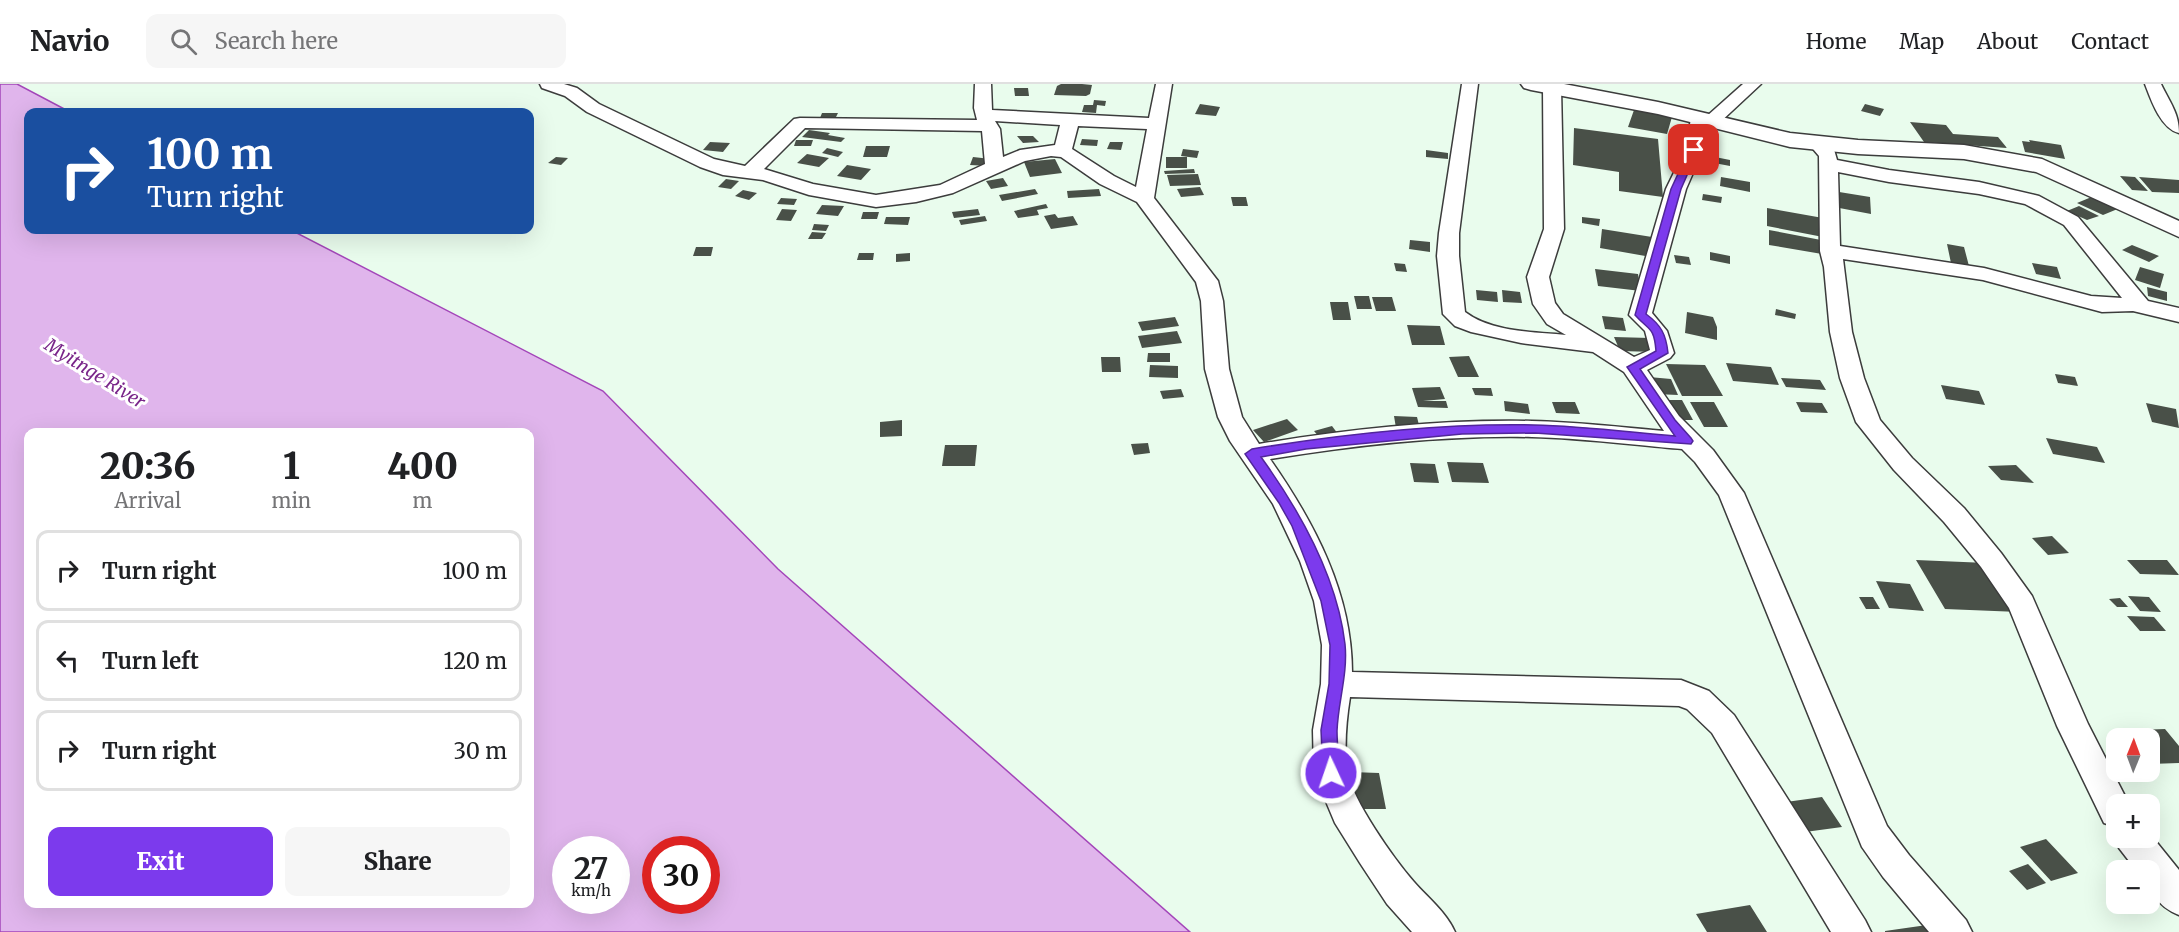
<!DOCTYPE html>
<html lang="en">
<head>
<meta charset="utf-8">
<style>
  body { margin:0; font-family:Merriweather,serif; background:#f6f6f6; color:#202124; height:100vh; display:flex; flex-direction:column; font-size:22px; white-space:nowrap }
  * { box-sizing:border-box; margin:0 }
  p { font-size:20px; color:#757577 }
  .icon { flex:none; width:33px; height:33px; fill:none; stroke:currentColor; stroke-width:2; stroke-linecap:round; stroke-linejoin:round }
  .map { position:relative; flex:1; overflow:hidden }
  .sheet { position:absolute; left:24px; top:344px; width:510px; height:480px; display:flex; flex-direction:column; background:#fff; border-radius:12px; box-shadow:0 6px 24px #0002 }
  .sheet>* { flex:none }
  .banner { position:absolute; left:24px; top:24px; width:510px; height:126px; border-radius:12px; box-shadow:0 6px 24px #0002; background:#1a4fa0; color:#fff; overflow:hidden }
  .needle { width:39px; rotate:1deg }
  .fabs { position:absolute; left:2106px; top:644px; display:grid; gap:12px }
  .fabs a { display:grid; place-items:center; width:54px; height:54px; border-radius:12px; background:#fff; box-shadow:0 6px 24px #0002; font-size:30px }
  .speed { position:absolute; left:552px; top:752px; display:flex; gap:12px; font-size:30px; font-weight:700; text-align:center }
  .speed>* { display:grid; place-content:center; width:78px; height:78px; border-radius:50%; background:#fff; box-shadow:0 6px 24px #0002; line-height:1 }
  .speed small { font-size:15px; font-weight:400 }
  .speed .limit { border:9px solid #d22; background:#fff; color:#111 }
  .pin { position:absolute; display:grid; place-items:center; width:51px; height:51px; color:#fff; margin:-26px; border-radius:12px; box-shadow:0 3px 9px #0006 }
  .me { position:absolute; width:66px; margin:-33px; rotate:357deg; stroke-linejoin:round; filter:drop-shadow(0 0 4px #0008) }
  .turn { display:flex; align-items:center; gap:21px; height:126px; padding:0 24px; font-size:27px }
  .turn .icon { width:78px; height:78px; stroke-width:2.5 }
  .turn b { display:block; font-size:42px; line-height:51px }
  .eta { display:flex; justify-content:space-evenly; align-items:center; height:102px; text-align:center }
  .eta b { font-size:36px; font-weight:800; line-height:42px }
  .action { display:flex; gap:12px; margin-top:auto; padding:12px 24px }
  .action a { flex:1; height:69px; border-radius:12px; background:#7c3aed; color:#fff; font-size:24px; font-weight:800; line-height:69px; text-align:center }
  .action a+a { background:#f6f6f6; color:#202124 }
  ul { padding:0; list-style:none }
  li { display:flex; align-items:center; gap:18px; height:81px; margin:0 12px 9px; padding:0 12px; border:3px solid #e0e0e0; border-radius:12px }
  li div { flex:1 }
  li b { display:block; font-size:22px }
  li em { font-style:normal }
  header { display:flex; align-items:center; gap:36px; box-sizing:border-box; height:84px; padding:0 30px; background:#fff; border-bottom:2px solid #e0e0e0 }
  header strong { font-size:28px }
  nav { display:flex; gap:33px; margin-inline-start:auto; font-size:21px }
  .search { width:420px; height:54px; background:#f6f6f6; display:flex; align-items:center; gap:15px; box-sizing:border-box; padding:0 21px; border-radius:12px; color:#757577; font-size:22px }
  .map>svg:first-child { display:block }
  .water { fill:#e0b5ec; stroke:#a346b9; stroke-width:1.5; fill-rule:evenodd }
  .building { fill:#495048 }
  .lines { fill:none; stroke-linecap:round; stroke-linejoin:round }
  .minor-casing { stroke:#3c3c3c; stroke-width:3 }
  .tertiary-casing { stroke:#3c3c3c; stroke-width:3 }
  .minor { fill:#fff; fill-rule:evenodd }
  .tertiary { fill:#fff; fill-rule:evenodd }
  .route { fill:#7c3aed; stroke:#51269a; stroke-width:1.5 }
  .labels { text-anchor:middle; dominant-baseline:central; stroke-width:6; stroke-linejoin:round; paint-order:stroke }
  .water-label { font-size:18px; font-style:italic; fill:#792589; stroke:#fff }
</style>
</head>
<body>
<header>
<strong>Navio</strong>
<div class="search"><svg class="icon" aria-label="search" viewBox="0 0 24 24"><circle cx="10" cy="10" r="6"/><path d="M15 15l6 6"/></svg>Search here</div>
<nav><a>Home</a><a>Map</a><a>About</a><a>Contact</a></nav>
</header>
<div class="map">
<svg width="2179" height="848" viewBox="0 0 2179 848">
  <rect width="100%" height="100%" fill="#e9fced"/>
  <path class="water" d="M0,0H17L70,28H28V146H291L603,307L778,485L1190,848H0ZM28,348H530V819H28ZM566,765H616V816H566ZM656,765H706V816H656Z"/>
  <path class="building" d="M1061,0H1082L1092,1L1090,10L1086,12L1054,11L1057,2Z
    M1014,4H1028L1029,12H1015Z
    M1094,16L1106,17L1105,22L1097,21L1096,29L1082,28L1084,21H1093Z
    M1200,20L1220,23L1216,32L1195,30Z
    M1865,20L1884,25L1880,32L1861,27Z
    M1634,26L1672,33L1667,50L1628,43Z
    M822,29H838L835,35L820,34Z
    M1910,38L1946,41L1953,50L1998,53L2007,64L1924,58Z
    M1574,44L1658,55L1663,113L1619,107V88L1573,81Z
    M809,46L830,49L828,51L845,54L841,58L802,53Z
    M1017,52H1033L1039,58L1023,59Z
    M1082,55L1098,56L1097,62L1080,61Z
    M796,56H813L811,62H794Z
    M2029,56L2061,61L2065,75L2025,68L2022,57L2030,58Z
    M710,58L730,59L723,68L703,66Z
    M1110,58H1123L1121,66L1107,65Z
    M866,62H890L887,73H863Z
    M827,64L843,68L838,73L822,69Z
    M1183,65L1199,67L1197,74L1181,72Z
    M1426,66L1448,69V75L1426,73Z
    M807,70L829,74L819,83L797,79Z
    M1710,72L1730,76V82L1709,78Z
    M556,73L568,74L561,81L548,79Z
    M973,73L991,75L988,82L970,81Z
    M1166,73H1187V84H1166Z
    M1055,75L1062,89L1030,93L1024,78Z
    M847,81L871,85L861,96L837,92Z
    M1194,85L1195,89L1165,90L1164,87Z
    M1198,90L1201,101L1170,102L1167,91Z
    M2120,92L2135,93L2148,107L2132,106Z
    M1721,93L1750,98V108L1720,102Z
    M2139,93L2179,96V109L2152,108Z
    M1003,94L1008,102L991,105L986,97Z
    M726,95L739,97L731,105L718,103Z
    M1200,103L1204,111L1181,113L1177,105Z
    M1035,105L1038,110L1002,117L999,111Z
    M1099,105L1101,112L1068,114L1067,107Z
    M743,106L757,109L749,116L735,112Z
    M1833,107L1870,113L1871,130L1834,123Z
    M1703,110L1722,113L1721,119L1702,116Z
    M2094,112L2120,124L2103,131L2077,119Z
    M1231,113H1246L1248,122H1233Z
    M781,114L797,115L794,121L777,120Z
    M1046,120L1048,124L1037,126L1039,131L1018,134L1014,127Z
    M822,121L844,122L838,132L816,130Z
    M2079,122L2099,132L2087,136L2067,127Z
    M1767,124L1823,134V153L1767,142Z
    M782,125L797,126L791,137L776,136Z
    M978,125L980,131L954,134L952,128Z
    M863,128H879L877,135H861Z
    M1055,130L1058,134L1073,132L1078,141L1051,145L1044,132Z
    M985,132L987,137L961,141L959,136Z
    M886,133H910L908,141L884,140Z
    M1582,133L1600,135L1599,142L1582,139Z
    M814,140L829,141L826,147L812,146Z
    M1602,145L1652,153L1651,173L1600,164Z
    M1769,146L1821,156L1822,170L1769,161Z
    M812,148L826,149L822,155H808Z
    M1410,156L1430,158V168L1409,165Z
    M1947,160L1964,163L1969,182L1951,179Z
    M2132,161L2159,172L2149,178L2122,166Z
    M696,163H713L711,172H693Z
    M1710,168L1730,172V180L1710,176Z
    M859,169H874L873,176H857Z
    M910,169V177L896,178V170Z
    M1674,171L1689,173L1691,181L1676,179Z
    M1394,179L1405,180L1407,188L1396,187Z
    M2032,179L2057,183L2061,195L2036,190Z
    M2140,183L2164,190L2160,204L2135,196Z
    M1595,185L1638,190L1641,207L1598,202Z
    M2147,203L2167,208V217L2148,212Z
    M1476,206L1497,208L1498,218L1477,216Z
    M1502,206L1520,208L1522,219L1503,218Z
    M1354,212H1369L1372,225H1357Z
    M1372,213H1392L1396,227H1376Z
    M1330,218H1348L1351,236H1333Z
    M1776,225L1796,230L1795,235L1775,231Z
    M1687,228L1713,233L1717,243V256L1685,249Z
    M1602,232L1623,234L1626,247L1605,245Z
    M1175,233L1179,242L1142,247L1138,238Z
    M1407,241L1440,242L1445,261H1412Z
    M1177,247L1182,259L1142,264L1138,252Z
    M1614,253L1650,254L1656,268L1620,267Z
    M1148,269H1170V278H1147Z
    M1469,272L1479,293H1458L1449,273Z
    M1101,273H1120L1121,288H1102Z
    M1726,279L1771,283L1779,301L1733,297Z
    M1666,280L1705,281L1723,312H1682Z
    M1150,281L1178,282V294L1149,293Z
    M2055,290L2075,293L2078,302L2058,299Z
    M1649,293L1671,295L1678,311L1655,310Z
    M1781,294L1820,296L1826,306L1786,303Z
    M1941,301L1979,307L1985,321L1946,315Z
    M1440,303L1445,315L1423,317H1446L1448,324L1418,323L1412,304Z
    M1472,304H1491L1493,312L1475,311Z
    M1181,305L1184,313L1163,315L1160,307Z
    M1662,316H1682L1693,336H1673Z
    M1504,317L1528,320L1530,330L1505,327Z
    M1552,318H1575L1580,330L1556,329Z
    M1690,318H1714L1728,343H1704Z
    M1796,318L1822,319L1828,329L1801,328Z
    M2146,319L2176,325L2179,344L2152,338Z
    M1394,332L1417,333L1420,345L1396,344Z
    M1287,335L1298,346L1264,358L1253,346Z
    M902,336V352L880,353V338Z
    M1332,342L1338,350L1320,354L1314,347Z
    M2046,354L2097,363L2105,379L2053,370Z
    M1148,359L1150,369L1134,371L1131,360Z
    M945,361H977L975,382H942Z
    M1447,378L1483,379L1489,399L1452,398Z
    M1410,379L1435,380L1439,399L1414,398Z
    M2016,381L2034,399L2001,396L1988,382Z
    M2052,452L2069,469L2048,471L2032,454Z
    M1916,476L1987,479L2019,528L1945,525Z
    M2127,476H2167L2179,491L2140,490Z
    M1876,497L1910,500L1924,527L1889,524Z
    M2128,512L2149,513L2161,528L2140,527Z
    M1859,513H1873L1880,525H1866Z
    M2120,514L2128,523H2117L2109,515Z
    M2127,532L2154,533L2166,547H2140Z
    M2165,645L2179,662V679L2150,680V662H2152L2150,654H2145L2138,646Z
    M1351,688L1379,689L1386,725H1357Z
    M1822,713L1842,743L1805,748L1786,718Z
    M2046,755L2078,789L2051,797L2020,763Z
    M2028,780L2046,799L2027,806L2009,787Z
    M1750,821L1767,848H1707L1696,830Z
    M1934,840L1940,848H1885V847Z"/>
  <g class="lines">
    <g class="minor-casing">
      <path id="minor" d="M540,0H564L577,4L599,20L714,75L745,82L794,35L800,34L977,36L974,24L975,0H991L992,26L1149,34L1156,0H1172L1154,114L1218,197L1223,217L1229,285L1242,333L1259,360C1349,345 1440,335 1532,337C1576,338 1620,343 1664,347L1624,288L1593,268L1521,259L1471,248L1455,242L1443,230L1437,172L1439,149L1462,0H1478L1459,149V172L1465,228C1491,248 1534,248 1566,251L1547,240L1533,220L1527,193L1544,145L1543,3L1546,0H1558L1561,3L1564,145L1549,193L1555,219L1563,230L1634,273L1650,266L1645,247L1629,231L1666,105L1685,66L1691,35L1694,31L1707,32L1743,0H1761L1717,41L1708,42L1703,66L1686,105L1652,229L1667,247L1674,269L1670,274L1647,286L1679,332L1713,366L1744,409L1887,742L1909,771L1966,836L1972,848H1929L1883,793L1862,763L1719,411L1695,378L1682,365C1632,361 1582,354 1532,353C1444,351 1356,361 1270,375C1314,438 1352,509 1352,588L1681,596L1709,607L1734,631L1865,836L1871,848H1831L1712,649L1687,625L1679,622L1350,613C1346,638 1344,662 1347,687C1352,716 1394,775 1414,798C1428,814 1446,828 1455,848H1412L1387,820L1360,779L1335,739L1314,689L1313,646L1321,600L1322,561L1314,517L1300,477L1273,420L1230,357L1218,333L1205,285L1201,217L1196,198L1137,118L1100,100L1061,73L1051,72L1025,77L953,109L916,118L876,123L809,111L763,96L723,91L700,83L587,28L565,12L542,4ZM995,37L1060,41L1055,61L1020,66L1003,73L1000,45ZM1078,42L1147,45L1136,103L1114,92L1072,65ZM805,44L982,47L985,80L940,101L876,111L813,100L764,85Z
        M2145,0H2161C2170,19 2179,29 2179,49C2161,45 2151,16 2145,0Z
        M1817,53L1833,62L1837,76L1889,86L1979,98L2039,112L2078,133L2148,217L2179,224V238L2133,227L2102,228L1983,196L1843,175L1852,248L1864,294L1880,336L1912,374L1964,424L2001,469L2032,512L2088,640L2129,720H2116V743L2104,739L2057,642L2009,524L1981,483L1944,438L1894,386L1856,338L1840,294L1830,248L1824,183L1820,167L1819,72L1808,59L1810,55ZM1838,88L1889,98L1979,110L2025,120L2064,141L2122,214L2091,212L1984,184L1840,162Z
        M2116,747V753H2150V750L2179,786V831C2157,822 2150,809 2150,786H2136L2119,764L2114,753Z"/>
    </g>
    <g class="tertiary-casing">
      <path id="tertiary" d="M1521,0H1564L1658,18L1790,49L1858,56L1964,61L2042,75L2179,137V153L2036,88L1964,75L1858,70L1790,63L1658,30L1531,6L1524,4Z"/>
    </g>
    <use href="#minor" class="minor"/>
    <use href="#tertiary" class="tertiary"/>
  </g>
  <path class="route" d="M1694,63L1698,66L1681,105L1646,230C1661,241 1666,250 1668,269L1640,285L1675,336L1691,354L1693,357L1691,360L1535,349L1462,350L1306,365L1261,373C1300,427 1337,492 1345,560C1348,590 1338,618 1337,647C1337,661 1339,675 1340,689L1337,694L1331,696L1325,694L1323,689L1321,646L1329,600L1330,561L1321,517L1292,442L1279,419L1245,370L1252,365C1344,350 1440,339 1534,341C1581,342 1628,348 1675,352L1627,283L1656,267C1654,242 1649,247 1635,231L1671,105L1689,66Z"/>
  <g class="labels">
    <g class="water-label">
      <text transform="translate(95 289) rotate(32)">Myitnge River</text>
    </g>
  </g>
</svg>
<div class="fabs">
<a><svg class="needle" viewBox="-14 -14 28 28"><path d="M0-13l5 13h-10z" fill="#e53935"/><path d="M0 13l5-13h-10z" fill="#757577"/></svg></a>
<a>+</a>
<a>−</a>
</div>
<div class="speed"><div>27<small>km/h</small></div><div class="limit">30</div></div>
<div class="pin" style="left:1694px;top:66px;background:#d93025"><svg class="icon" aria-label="arrive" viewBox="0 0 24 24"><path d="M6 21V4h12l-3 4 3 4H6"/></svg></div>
<svg class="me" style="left:1331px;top:689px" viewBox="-20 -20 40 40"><circle r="17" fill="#7c3aed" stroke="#fff" stroke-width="3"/><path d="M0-11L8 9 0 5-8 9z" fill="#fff"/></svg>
<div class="banner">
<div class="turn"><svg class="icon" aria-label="right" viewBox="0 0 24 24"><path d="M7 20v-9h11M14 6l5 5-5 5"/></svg><div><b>100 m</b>Turn right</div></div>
</div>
<section class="sheet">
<div class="eta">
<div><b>20:36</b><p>Arrival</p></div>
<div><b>1</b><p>min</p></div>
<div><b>400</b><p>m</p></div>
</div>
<ul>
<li><svg class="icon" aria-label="right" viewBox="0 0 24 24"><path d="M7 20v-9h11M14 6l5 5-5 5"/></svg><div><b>Turn right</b></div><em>100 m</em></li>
<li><svg class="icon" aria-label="left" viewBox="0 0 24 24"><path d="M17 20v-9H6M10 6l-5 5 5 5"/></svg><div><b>Turn left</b></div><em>120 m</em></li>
<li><svg class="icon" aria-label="right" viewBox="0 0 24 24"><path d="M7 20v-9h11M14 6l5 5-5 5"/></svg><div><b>Turn right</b></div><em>30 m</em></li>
</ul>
<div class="action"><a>Exit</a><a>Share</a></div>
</section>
</div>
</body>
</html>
